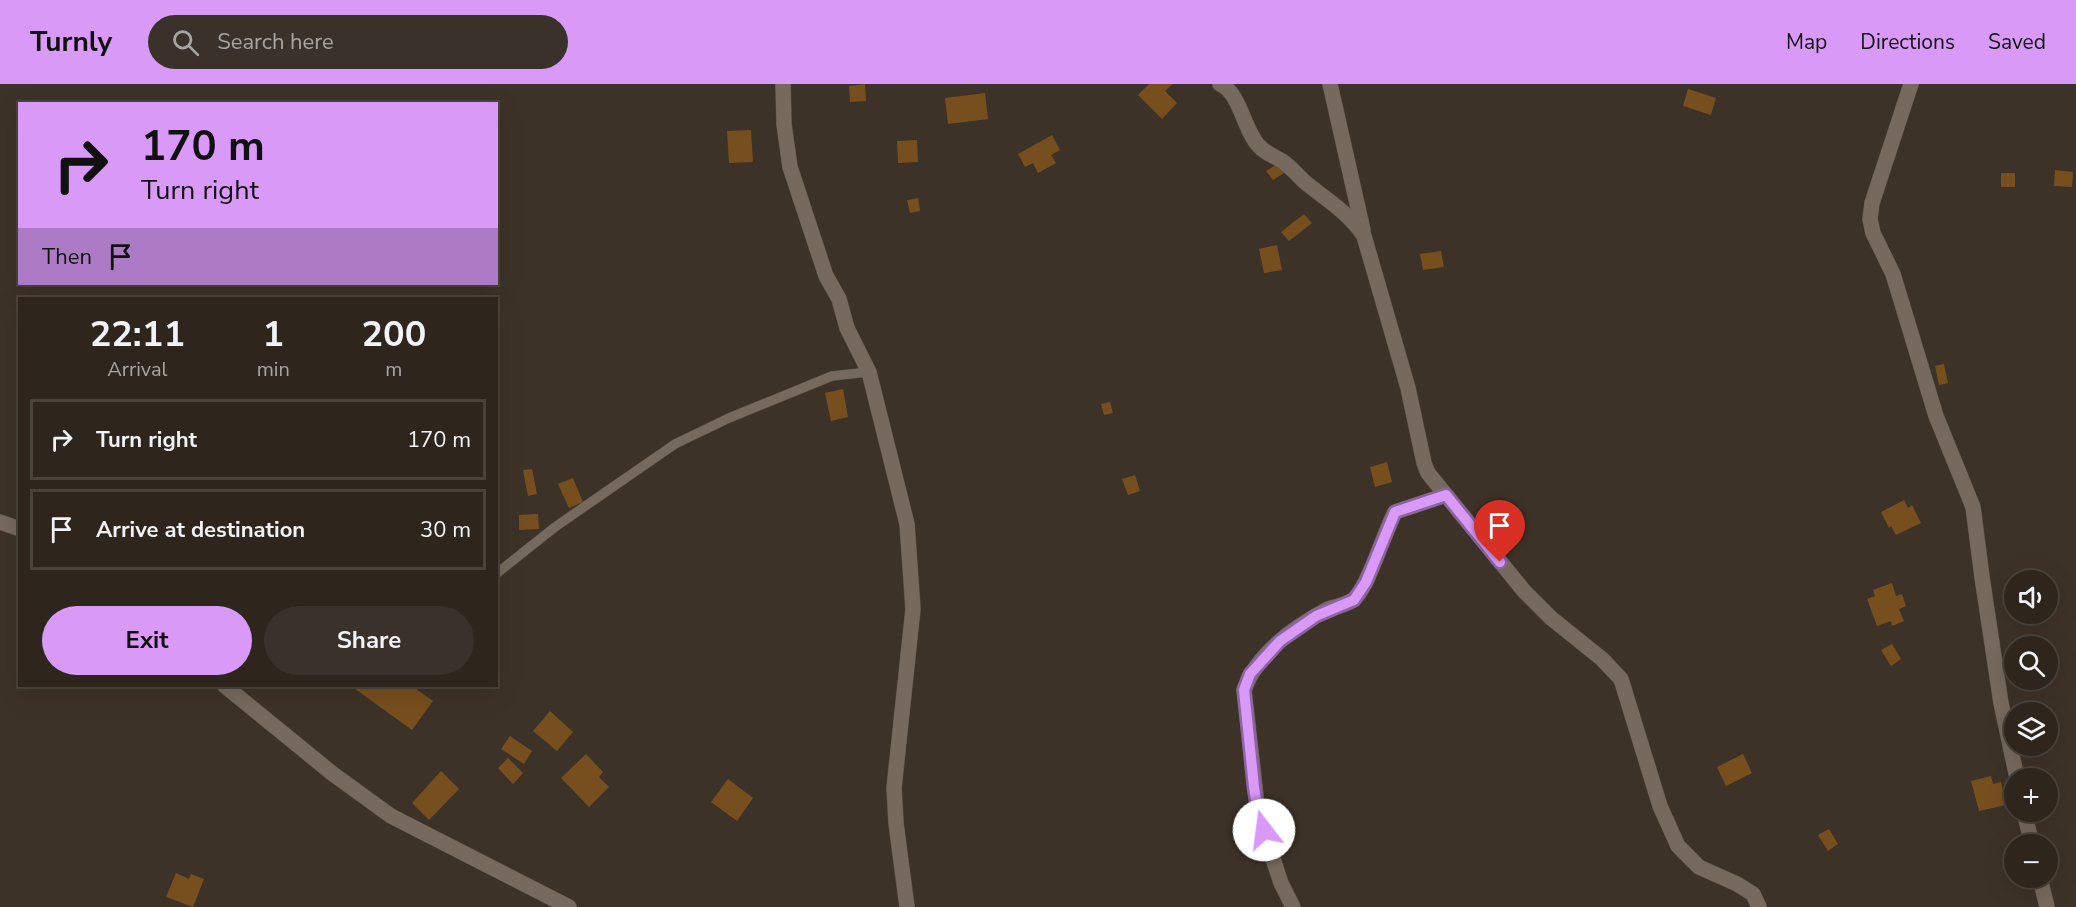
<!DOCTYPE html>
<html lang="en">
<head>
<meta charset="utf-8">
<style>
  body { margin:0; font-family:"Nunito Sans",sans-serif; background:#3a322a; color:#f1f3f6; height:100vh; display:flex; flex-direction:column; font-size:22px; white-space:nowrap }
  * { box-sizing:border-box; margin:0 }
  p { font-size:20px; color:#a7a5a4 }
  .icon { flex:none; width:33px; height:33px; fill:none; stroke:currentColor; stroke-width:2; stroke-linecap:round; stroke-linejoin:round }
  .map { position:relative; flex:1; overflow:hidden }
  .side { position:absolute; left:18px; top:213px; width:480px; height:390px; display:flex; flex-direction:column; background:#2e261d; border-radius:0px; box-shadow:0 6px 24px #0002,0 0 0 2px #49433b }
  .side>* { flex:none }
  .banner { position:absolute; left:18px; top:18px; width:480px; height:183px; border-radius:0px; box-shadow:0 6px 24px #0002,0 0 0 2px #49433b; background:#d99af7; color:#111; overflow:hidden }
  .buttons { position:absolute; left:2004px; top:486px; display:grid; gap:12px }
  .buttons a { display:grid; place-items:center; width:54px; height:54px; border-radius:50%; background:#2e261d; box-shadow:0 6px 24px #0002,0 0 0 2px #49433b; font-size:30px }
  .pin { position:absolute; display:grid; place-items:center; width:51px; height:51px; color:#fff; margin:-62px -26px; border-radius:50% 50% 50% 0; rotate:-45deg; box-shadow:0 0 6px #0007 }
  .pin .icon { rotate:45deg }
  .me { position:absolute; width:66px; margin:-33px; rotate:345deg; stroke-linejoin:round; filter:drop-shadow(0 0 4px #0008) }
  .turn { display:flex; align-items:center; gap:21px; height:126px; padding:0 24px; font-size:27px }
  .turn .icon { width:78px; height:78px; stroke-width:2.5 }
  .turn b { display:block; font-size:42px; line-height:51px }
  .then { display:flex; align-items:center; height:57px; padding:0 24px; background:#0003; gap:12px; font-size:22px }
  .eta { display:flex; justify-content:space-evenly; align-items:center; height:102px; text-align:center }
  .eta b { font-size:36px; font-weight:700; line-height:42px }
  .primary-button { display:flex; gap:12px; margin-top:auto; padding:12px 24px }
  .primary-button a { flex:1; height:69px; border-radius:36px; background:#d99af7; color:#111; font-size:24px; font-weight:700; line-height:69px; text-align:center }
  .primary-button a+a { background:#3a322a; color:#f1f3f6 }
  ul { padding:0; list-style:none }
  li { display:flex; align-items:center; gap:18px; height:81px; margin:0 12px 9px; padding:0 12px; border:3px solid #49433b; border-radius:0px }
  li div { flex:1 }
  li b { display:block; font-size:22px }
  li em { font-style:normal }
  header { display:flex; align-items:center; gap:36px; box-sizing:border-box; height:84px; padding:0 30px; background:#d99af7; color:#111 }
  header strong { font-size:28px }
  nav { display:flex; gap:33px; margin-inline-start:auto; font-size:21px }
  .search { width:420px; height:54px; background:#3a322a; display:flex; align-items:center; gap:15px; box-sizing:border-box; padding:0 21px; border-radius:33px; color:#a7a5a4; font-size:22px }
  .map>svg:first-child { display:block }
  .building { fill:#774f1f }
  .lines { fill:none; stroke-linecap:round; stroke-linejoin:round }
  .lane-casing { stroke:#595046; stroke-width:10 }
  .street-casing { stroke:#595046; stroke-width:16 }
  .lane { stroke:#76695d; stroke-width:9 }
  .street { stroke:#76695d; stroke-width:15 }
  .route-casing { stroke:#8d64a1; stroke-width:15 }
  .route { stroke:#d99af7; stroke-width:10 }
</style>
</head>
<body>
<header>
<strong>Turnly</strong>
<div class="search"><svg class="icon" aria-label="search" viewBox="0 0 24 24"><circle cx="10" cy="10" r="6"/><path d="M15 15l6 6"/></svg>Search here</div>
<nav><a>Map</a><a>Directions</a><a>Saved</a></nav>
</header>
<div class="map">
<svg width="2076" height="823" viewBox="0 0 2076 823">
  <rect width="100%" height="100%" fill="#3d3227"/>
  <path class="building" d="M865,0L866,17L850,18L849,2Z
    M1149,0H1173L1165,7L1177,19L1162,35L1138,11Z
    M1688,5L1716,14L1711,31L1683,22Z
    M985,9L988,35L948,40L945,14Z
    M751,46L753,78L729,79L727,47Z
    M1052,51L1060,66L1051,71L1056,79L1038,89L1033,79L1025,83L1018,70Z
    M917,56L918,78L898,79L897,57Z
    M1277,80L1284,89L1273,96L1266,87Z
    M2055,86L2073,88L2072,103L2054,102Z
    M2001,89H2015V103H2001Z
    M918,114L920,127L910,129L907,116Z
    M1304,130L1312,139L1289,157L1281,148Z
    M1277,161L1282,186L1264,189L1259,165Z
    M1441,167L1444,183L1423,186L1420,170Z
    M1944,280L1948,299L1939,301L1935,282Z
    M843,305L848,333L831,337L825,309Z
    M1110,318L1113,329L1104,331L1101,320Z
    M1387,378L1392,398L1375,403L1370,383Z
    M532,385L537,410L528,412L523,386Z
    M1135,391L1140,407L1128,411L1122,395Z
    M573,394L583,418L569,424L558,400Z
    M1904,416L1908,424L1912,421L1921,439L1896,451L1891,442L1889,444L1881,428Z
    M538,430L539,445L519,446V431Z
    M1892,499L1896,512L1902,510L1906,522L1899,525L1904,537L1892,542L1891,537L1877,542L1867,515L1875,512L1873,506Z
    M1892,560L1901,575L1891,582L1881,566Z
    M351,602H412L433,617L412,646Z
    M550,627L573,648L557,667L533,647Z
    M510,652L532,667L524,680L501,665Z
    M586,670L603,688L599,693L609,703L589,723L561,694Z
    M1743,670L1752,689L1726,702L1717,683Z
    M508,674L523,689L513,700L498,684Z
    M441,687L459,705L429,736L412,719Z
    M1991,692L1993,700L2001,698L2006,721L1979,727L1971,697Z
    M728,695L753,714L737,737L711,718Z
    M1829,745L1838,760L1828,767L1818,751Z
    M176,789L189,795L191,790L204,795L193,823L166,813Z"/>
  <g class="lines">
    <g class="lane-casing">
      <path id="lane" d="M496,490L555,443L675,360L729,334L832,292L869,288"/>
    </g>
    <g class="street-casing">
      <path id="street" d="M783,0L784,40L790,83L826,192L839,215L847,244L869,288L907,440L913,525L894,704L896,739L907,823
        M1220,0C1240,8 1244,47 1259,62C1265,69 1274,72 1282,77C1291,83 1298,92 1306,99C1327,116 1349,129 1364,152L1408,304L1424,379L1428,389L1524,507L1551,534L1602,575L1621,595L1660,722L1678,762L1699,783L1737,800L1753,810L1759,823
        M1330,0L1363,146
        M1911,0L1872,119L1870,135L1873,149L1893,190L1936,332L1973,423L1982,493L2001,619L2017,694
        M0,438L20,445
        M225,602L333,690L391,732L569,823
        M2024,728L2032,760
        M2040,794L2047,823
        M1293,823L1281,799L1258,729L1244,606C1257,569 1294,543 1328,525C1336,522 1348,521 1354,515C1368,504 1384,448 1395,428L1446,411"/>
    </g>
    <use href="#lane" class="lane"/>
    <use href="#street" class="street"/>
  </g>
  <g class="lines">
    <g class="route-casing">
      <path id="route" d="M1264,746L1258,729L1254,703L1244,606L1250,590L1280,557L1316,532L1354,516L1366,498L1395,428L1446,411L1500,478"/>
    </g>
    <use href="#route" class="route"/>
  </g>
</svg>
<div class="buttons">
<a><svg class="icon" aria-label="sound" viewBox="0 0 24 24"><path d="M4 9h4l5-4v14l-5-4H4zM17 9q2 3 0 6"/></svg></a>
<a><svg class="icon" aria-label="search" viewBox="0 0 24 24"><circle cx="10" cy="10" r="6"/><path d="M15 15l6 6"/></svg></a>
<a><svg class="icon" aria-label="layers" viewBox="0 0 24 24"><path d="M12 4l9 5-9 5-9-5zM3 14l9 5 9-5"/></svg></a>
<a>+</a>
<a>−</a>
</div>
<div class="pin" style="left:1500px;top:478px;background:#d93025"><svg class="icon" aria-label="arrive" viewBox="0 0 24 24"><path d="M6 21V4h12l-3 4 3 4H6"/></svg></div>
<svg class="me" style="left:1264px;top:746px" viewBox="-20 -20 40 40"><circle r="19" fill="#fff"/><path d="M0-13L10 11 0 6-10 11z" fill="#d99af7"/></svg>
<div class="banner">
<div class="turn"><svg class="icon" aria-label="right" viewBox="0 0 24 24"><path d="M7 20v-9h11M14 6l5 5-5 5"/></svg><div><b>170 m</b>Turn right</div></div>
<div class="then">Then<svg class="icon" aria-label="arrive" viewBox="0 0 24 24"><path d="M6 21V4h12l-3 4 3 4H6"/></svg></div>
</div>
<section class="side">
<div class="eta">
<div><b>22:11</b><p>Arrival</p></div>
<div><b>1</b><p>min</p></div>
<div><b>200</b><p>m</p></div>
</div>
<ul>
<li><svg class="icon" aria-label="right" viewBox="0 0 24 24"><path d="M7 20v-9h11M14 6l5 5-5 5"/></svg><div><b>Turn right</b></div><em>170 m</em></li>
<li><svg class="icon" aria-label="arrive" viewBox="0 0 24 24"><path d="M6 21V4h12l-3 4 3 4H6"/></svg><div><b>Arrive at destination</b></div><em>30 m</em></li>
</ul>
<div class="primary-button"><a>Exit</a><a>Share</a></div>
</section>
</div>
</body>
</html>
